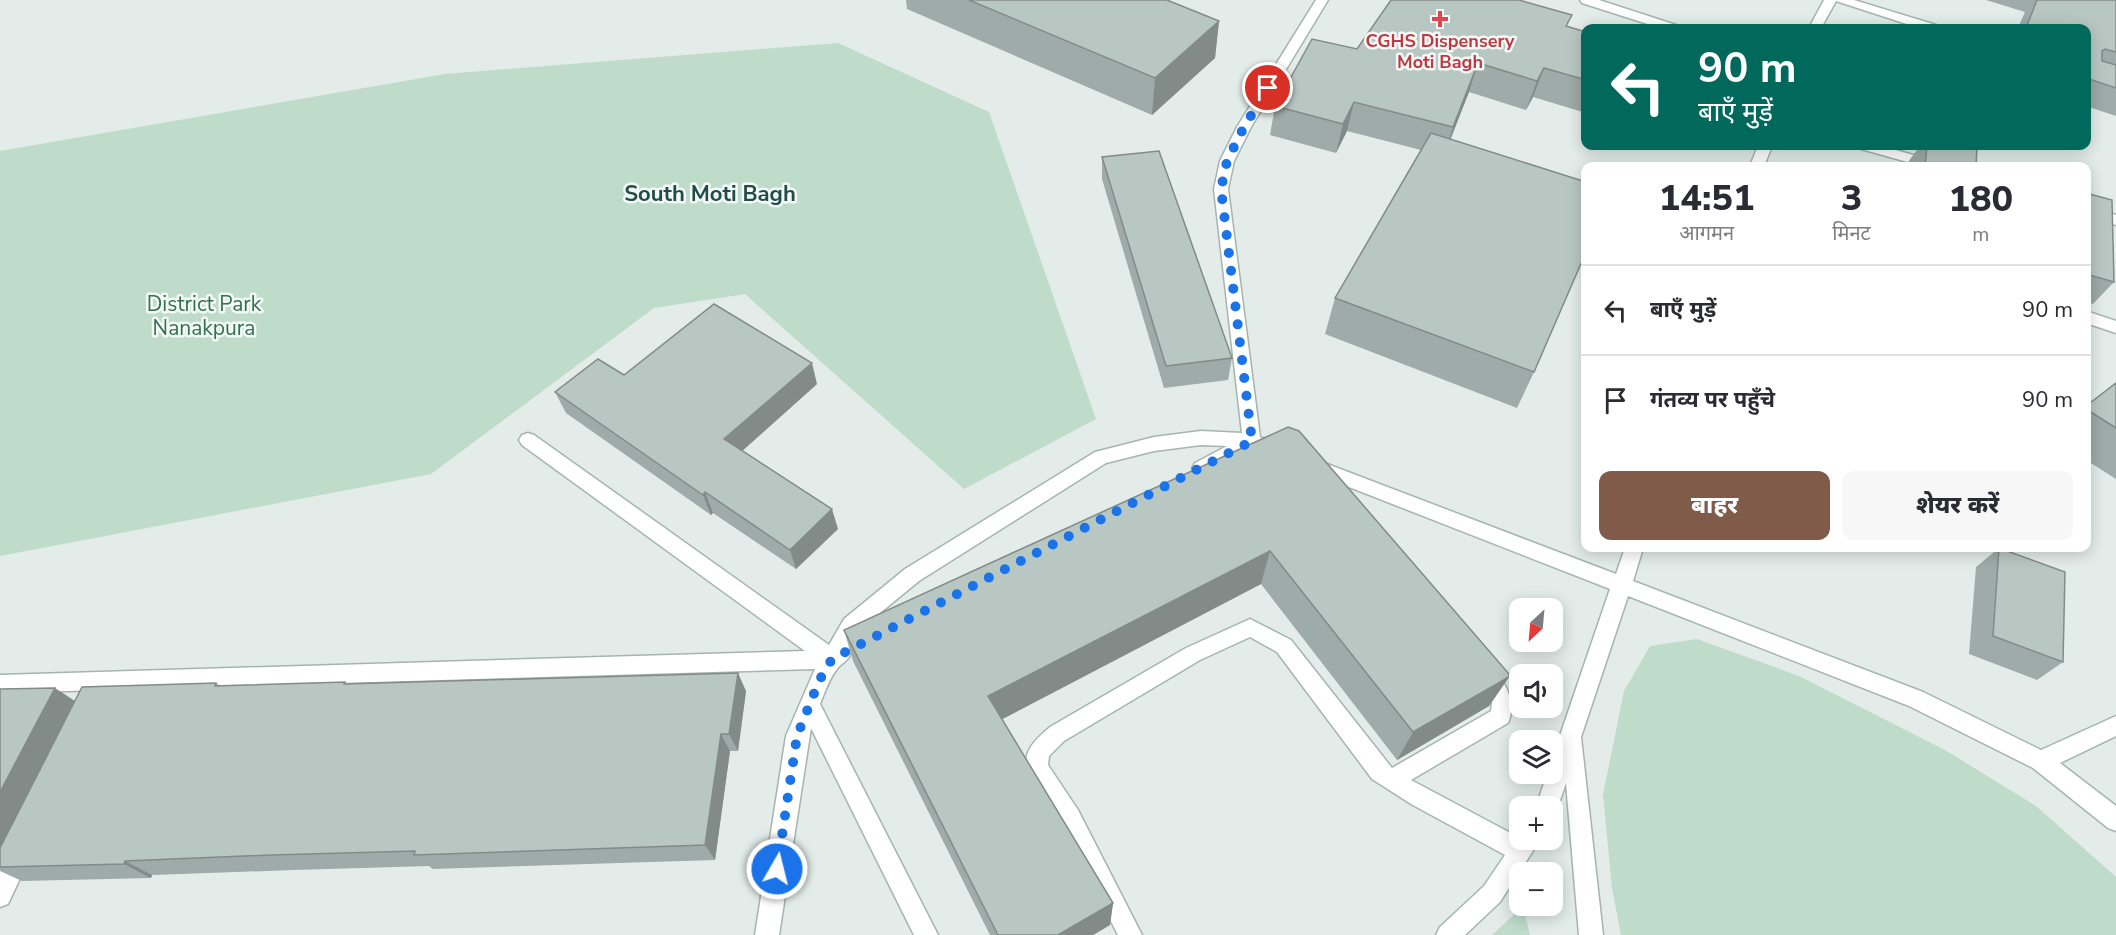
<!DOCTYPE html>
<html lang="hi">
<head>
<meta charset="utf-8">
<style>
  body { margin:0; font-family:"Nunito Sans","Noto Sans Devanagari",sans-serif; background:#f7f7f7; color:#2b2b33; height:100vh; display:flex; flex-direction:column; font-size:22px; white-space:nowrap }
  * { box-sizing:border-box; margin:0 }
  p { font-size:20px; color:#7c7c81 }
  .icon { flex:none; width:33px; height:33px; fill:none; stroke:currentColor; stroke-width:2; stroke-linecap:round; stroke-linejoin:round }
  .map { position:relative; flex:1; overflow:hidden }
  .side { position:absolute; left:1581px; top:162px; width:510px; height:390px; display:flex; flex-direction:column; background:#fff; border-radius:12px; box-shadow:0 3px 15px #0003 }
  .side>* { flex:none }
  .banner { position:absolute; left:1581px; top:24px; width:510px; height:126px; border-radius:12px; box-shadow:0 3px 15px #0003; background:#00695c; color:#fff; overflow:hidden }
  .needle { width:39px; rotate:206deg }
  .tools { position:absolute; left:1509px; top:598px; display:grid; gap:12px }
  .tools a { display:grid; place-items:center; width:54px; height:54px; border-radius:12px; background:#fff; box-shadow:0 3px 15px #0003; font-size:30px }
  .pin { position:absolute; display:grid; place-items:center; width:51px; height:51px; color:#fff; margin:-26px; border:3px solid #fff; border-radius:50%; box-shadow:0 2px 6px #0007 }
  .me { position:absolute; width:66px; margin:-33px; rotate:8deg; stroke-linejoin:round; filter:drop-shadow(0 0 4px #0008) }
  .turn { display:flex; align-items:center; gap:21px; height:126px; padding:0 18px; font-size:27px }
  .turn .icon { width:78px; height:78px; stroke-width:2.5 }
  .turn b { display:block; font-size:42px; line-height:51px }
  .eta { display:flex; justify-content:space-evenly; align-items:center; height:102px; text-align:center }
  .eta b { font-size:36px; font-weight:800; line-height:42px }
  .primary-button { display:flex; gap:12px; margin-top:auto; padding:12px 18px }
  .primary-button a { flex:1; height:69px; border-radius:12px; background:#805b4a; color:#fff; font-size:24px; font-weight:800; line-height:69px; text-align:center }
  .primary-button a+a { background:#f7f7f7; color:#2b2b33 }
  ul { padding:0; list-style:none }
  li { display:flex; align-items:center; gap:18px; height:90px; padding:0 18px; border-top:2px solid #e1e1e2 }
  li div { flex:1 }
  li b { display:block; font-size:22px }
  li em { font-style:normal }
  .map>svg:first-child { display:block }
  .green { fill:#bedcc9 }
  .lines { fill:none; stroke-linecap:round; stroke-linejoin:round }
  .minor-casing { stroke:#a6b4b1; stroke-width:3 }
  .minor { fill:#fff; fill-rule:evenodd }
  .wall { fill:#9faba8 }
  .shaded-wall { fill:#828b88 }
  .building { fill:#b9c7c3; stroke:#828b88; stroke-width:1.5 }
  .route { stroke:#1a73e8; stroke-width:10; stroke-dasharray:0 18 }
  .health-dot { fill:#e0444e; stroke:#f4f9f7; stroke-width:2 }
  .labels { text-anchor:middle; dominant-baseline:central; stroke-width:5; stroke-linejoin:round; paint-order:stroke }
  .far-health-label { font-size:18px; font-weight:bold; fill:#be3a42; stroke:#f4f9f7 }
  .park-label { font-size:21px; fill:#317051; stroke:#f4f9f7 }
  .neighbourhood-label { font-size:22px; font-weight:bold; fill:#214d48; stroke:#f4f9f7 }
</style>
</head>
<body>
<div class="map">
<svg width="2116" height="935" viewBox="0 0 2116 935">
  <rect width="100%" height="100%" fill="#e3ece9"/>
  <path class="green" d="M838,43L989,112L1096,419L964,489L745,294L654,308L431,474L0,556V151L445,74Z
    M1697,639L1799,676L1945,750L2036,806L2116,877V935H1621L1612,888L1603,795L1624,691L1650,646Z
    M1523,906L1530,935H1492Z"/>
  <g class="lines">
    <g class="minor-casing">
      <path id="minor" d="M1316,0H1328L1251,127L1234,161L1228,189L1260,437L1284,446L1287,451L1284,456L1278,458L1253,449L1201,475L1195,473L1192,468L1195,463L1227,446L1201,445L1154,451L1106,463L919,581L858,631L848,650L850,655C847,662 841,663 837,669C829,679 825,692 820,704L938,935H914L811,728L779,935H755L786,736L815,669L0,693V675L805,651L522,445L519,440L522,435L528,433L534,435L829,645L844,619L905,569L1095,452L1154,437L1201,431L1242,433L1214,189L1220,161L1237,127Z
        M1580,0H1599L1676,25L1677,28H1660L1582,3Z
        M1824,0H1854L1936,25L1937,28H1919L1836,1L1821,28H1809Z
        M1758,146H1772L1764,166H1750Z
        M1859,146H1881L1942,163L1944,166H1922L1861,149Z
        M2086,206L2116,215V225L2086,216Z
        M2086,311L2116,321V333L2086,323Z
        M1314,459L1616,574L1625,548H1643L1633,581L1923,692L2041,750L2116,716V736L2060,763L2116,806V831L2108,828L2033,768L1909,706L1628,596L1581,737L1603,935H1579L1566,783L1555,815H1552V807H1536L1547,774H1552V759L1610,589L1308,471L1305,466L1308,461Z
        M1250,619L1291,640L1392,768L1491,711L1492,703L1475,676L1478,669L1485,667C1505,674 1517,704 1508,723L1411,780L1518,837L1520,835V840H1540L1500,902L1465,935H1436L1440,927L1484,886L1505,855L1411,804L1372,779L1277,652L1250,637L1200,660L1064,741L1049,756L1048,765L1078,810L1142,935H1118L1062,826L1029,774C1020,753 1035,740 1050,727L1186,648Z
        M20,844L28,847L31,855L8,904L0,907V871L12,847Z"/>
    </g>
    <use href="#minor" class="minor"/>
  </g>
  <path class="wall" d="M906,0H1167L1219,21L1215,58L1152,115L907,9Z
    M1986,0H2116V116L2086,106V28H2018L2025,12Z
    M1567,27L1586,32V113L1533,97L1526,110L1469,92L1450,139L1534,372L1517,408L1325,334L1335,298L1421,150L1347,131L1336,153L1270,135L1275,106Z
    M1920,146H1973L1976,166H1905Z
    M1102,157L1232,358L1228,380L1164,388L1102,179Z
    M2086,193L2114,282L2093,304L2086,302Z
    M624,375L817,384L742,451L838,529L796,569L713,513L711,515L566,413L555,392Z
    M2116,383V479L2086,460V406Z
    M1288,427L1509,677L1489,706L1397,760L1261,584L1002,719L1113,903L1110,925L1093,935H990L853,661L844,630Z
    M1999,548L2063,662L2037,680L1969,654L1976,567Z
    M216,683L219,685L347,684L746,691L738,751H730L715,860L433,869L429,866L294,870L152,875L151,878L22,881L0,871V689L75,701Z"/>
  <path class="shaded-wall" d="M1219,21L1215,58L1152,115L1155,78Z
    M1478,63L1469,92L1444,156L1453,127Z
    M1544,68L1533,97L1526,110L1537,81Z
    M1354,102L1347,131L1336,153L1343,124Z
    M812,363L817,384L732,460L724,439Z
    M705,492L713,513L711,515L703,495Z
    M832,509L838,529L796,569L790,550Z
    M1270,551L1261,584L991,725L988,696Z
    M738,673L746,691L738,751L729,734Z
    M1509,677L1489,706L1397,760L1413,732Z
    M55,688L81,705L0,867V792Z
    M721,734L730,751L715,860L705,845Z
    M125,861L152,875L151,878L124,864Z
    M1113,903L1110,925L1093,935H1058Z"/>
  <path class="building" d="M969,0H1167L1219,21L1155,78Z
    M1391,0H1519L1572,15L1566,26L1586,32V80L1544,68L1537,81L1478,63L1453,127L1354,102L1343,124L1275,106L1312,39L1357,49Z
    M2037,0H2116V52L2105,49L2102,51V61L2116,65V88L2086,78V28H2026Z
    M1431,133L1586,182V252L1534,372L1335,298Z
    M1927,146H1977L1976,166H1925Z
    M1159,151L1232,358L1166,366L1102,157Z
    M2086,193L2112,200L2114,282L2086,274Z
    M714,304L812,363L724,439L832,509L790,550L705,492L703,495L555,392L598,359L624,375Z
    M2116,383V428L2086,409V406Z
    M1288,427L1299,431L1509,674V677L1413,732L1270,551L988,696L1113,903L1058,935H998L844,630Z
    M1999,548L2065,572L2063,662L1993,636Z
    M738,673L729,734H721L705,845L414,855L415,851L271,855L125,861L124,864L0,867V848L82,687L216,683L215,686L345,682L344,684Z
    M55,688L0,792V689Z"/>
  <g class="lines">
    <path class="route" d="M777,869L797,736L819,681L832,659L1252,441L1221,189L1227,161L1244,127L1268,88"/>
  </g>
  <path class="health-dot" d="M1437 10h6v6h6v6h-6v6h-6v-6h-6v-6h6z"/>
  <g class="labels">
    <g class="far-health-label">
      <text x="1440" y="41">CGHS Dispensery<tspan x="1440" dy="21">Moti Bagh</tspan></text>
    </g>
    <g class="park-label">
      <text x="204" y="304">District Park<tspan x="204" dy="24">Nanakpura</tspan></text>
    </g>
    <g class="neighbourhood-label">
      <text x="710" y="194">South Moti Bagh</text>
    </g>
  </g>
</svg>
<div class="tools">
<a><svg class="needle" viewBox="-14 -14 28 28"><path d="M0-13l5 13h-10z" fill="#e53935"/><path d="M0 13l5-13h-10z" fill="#7c7c81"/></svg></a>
<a><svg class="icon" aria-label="sound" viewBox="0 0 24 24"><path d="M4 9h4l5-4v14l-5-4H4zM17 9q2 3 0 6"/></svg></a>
<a><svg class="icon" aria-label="layers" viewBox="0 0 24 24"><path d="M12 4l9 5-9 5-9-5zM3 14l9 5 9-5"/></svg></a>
<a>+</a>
<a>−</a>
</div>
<div class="pin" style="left:1268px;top:88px;background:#d93025"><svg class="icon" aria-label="arrive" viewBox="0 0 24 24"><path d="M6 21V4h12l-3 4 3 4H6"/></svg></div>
<svg class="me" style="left:777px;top:869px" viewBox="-20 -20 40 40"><circle r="17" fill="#1a73e8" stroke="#fff" stroke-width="3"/><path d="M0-11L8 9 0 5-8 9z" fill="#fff"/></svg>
<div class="banner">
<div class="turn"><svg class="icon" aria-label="left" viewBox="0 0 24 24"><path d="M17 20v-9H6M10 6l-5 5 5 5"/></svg><div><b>90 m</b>बाएँ मुड़ें</div></div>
</div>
<section class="side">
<div class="eta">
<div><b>14:51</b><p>आगमन</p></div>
<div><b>3</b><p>मिनट</p></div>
<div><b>180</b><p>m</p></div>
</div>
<ul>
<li><svg class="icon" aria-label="left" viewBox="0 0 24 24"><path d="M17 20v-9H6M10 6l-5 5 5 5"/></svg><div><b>बाएँ मुड़ें</b></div><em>90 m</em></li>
<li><svg class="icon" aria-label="arrive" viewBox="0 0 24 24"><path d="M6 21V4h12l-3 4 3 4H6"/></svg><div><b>गंतव्य पर पहुँचे</b></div><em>90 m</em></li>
</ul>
<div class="primary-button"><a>बाहर</a><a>शेयर करें</a></div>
</section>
</div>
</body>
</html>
